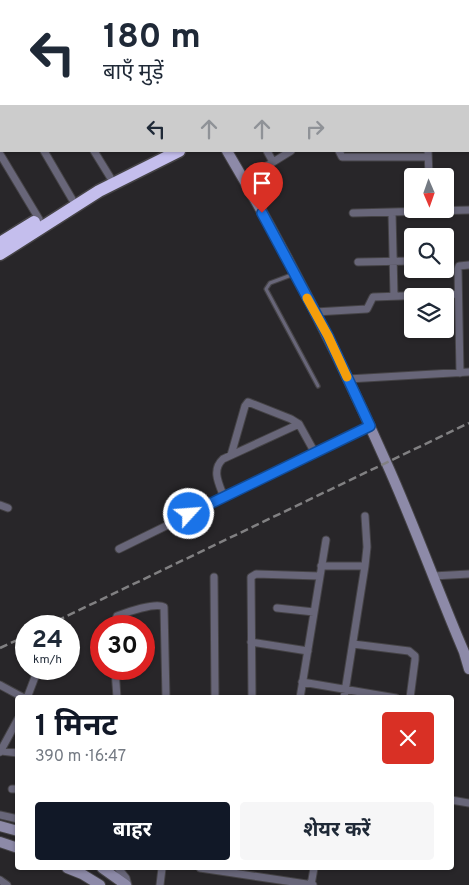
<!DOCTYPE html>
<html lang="hi">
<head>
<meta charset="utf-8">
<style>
  body { margin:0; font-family:Overpass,"Noto Sans Devanagari",sans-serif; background:#f6f6f7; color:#1f2937; height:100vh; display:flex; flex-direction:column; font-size:19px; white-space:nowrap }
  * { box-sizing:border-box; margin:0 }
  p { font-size:16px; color:#747a83 }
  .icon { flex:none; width:28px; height:28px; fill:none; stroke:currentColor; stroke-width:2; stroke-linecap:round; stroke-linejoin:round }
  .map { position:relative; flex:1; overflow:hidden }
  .side { position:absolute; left:15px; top:695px; width:439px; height:175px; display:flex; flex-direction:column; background:#fff; border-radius:5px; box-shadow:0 1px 4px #0004 }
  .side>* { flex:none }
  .guide { position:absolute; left:0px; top:0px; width:470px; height:152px; box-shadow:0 1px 4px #0004; background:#fff; color:#1f2937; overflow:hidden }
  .needle { width:32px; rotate:178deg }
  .buttons { position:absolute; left:404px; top:168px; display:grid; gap:10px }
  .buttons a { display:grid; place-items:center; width:50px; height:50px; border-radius:5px; background:#fff; box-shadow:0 1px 4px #0004; font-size:25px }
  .speed { position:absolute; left:15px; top:615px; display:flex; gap:10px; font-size:25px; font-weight:700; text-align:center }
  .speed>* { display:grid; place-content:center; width:65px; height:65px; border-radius:50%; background:#fff; box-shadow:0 1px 4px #0004; line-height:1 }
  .speed small { font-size:12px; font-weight:400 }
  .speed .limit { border:8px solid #d22; background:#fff; color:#111 }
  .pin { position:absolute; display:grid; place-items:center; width:42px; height:42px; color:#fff; margin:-51px -21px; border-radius:50% 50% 50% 0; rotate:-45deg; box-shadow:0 0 5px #0007 }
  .pin .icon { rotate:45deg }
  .me { position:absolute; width:55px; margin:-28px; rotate:64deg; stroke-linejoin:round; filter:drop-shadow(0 0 4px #0008) }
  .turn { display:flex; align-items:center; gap:18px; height:105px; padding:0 20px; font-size:22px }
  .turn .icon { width:65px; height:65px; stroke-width:2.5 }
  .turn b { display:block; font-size:35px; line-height:42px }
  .lanes { display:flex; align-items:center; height:48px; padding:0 20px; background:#0003; justify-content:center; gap:25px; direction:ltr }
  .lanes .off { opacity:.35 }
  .round { display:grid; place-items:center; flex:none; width:52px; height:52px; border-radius:5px; background:#f6f6f7 }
  .headline { display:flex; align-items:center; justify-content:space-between; height:85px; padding:0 20px }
  h1 { font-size:30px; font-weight:700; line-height:38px; color:#111827 }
  .action { display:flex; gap:10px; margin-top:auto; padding:10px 20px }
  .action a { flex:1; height:58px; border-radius:5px; background:#111827; color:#fff; font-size:20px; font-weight:700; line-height:58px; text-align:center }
  .action a+a { background:#f6f6f7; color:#1f2937 }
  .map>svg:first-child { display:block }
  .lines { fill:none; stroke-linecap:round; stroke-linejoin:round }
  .lane-casing { stroke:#454346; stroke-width:5.5 }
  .street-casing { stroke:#454346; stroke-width:9 }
  .secondary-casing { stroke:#454346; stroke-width:12 }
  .highway-casing { stroke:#454346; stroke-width:15 }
  .lane { stroke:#686679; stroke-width:3 }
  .street { stroke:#686679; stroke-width:7 }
  .secondary { stroke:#8d8aa8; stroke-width:10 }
  .highway { stroke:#c4beed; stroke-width:12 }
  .rail { stroke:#818082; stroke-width:2.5; stroke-dasharray:8 4; stroke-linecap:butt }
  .route-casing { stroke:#114b97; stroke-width:12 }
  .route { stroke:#1a73e8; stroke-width:9 }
  .slow { stroke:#f59e0b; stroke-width:9 }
</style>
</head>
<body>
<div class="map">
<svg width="469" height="885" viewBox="0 0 469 885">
  <rect width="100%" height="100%" fill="#282629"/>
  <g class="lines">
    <g class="lane-casing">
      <path id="lane" d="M294,274L270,283L266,289L318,386"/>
    </g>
    <g class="street-casing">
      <path id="street" d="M189,0V1
        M249,0V1
        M371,0V1
        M409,0V1
        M43,1L44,0
        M91,1V0
        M109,1L110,0
        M0,54H1
        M0,96H1
        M44,151L72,199
        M94,151L110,177
        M267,151L273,162
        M339,151L342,157H428
        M428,151L429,176
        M0,154L39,219
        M244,180L291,151
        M392,212L394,296
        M353,213L469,210
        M358,262L412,261
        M315,312L367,309L373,297L458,294
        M460,373L458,269L459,266L469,265
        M348,379L469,372
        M231,455L245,406L248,402L291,419L299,424
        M224,497C219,484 211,470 223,459L299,424L315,453
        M0,505L8,508
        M119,549L370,426
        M321,566H365
        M433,576L469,574
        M214,577L215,698
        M277,608L314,612
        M114,626L117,616C127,612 156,602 164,607L166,698
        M251,642L308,651
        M353,644L409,651L415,656V660L410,698
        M115,669L117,698
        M302,682L396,698
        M0,685L24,698
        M27,698L38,669
        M252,698L251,577L256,574L319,576
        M300,698L326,540
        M344,698L365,566L367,547L365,516
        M1,751L18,753
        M0,752L18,719
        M12,789H18
        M451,800L469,803
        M0,815L18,819
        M118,868L126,878L128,885
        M200,868L313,885
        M0,880L7,885
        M160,885L162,868
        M311,885L314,868"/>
    </g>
    <g class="secondary-casing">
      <path id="secondary" d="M134,0L135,1
        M227,151C286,251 339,355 386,462C414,524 437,589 464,652L469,669
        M0,826L18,831
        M0,842L18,848
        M67,868L82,874L100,885
        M102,868L126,885"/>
    </g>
    <g class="highway-casing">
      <path id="highway" d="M445,1L447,0
        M461,1L463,0
        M0,243L34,222
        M0,254L99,191L179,151"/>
    </g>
    <use href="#lane" class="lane"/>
    <use href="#street" class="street"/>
    <use href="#secondary" class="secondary"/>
    <use href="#highway" class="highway"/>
    <path class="rail" d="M46,626L469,423
      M0,648L26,636"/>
  </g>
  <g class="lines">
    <g class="route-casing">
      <path id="route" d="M189,514L370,426L328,336L262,213"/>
    </g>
    <use href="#route" class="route"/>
    <path class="slow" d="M307,298L328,336L347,377"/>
  </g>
</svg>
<div class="buttons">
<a><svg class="needle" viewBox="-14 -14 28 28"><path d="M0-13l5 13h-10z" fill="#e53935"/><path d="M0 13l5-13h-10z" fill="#747a83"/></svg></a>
<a><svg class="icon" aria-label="search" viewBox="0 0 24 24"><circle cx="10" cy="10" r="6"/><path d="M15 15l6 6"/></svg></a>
<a><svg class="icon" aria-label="layers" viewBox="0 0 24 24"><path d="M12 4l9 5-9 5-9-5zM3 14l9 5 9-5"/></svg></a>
</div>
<div class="speed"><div>24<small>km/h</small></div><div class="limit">30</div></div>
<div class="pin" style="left:262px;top:213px;background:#d93025"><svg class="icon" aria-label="arrive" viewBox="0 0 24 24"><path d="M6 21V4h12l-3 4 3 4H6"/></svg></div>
<svg class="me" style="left:189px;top:514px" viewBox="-20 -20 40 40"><circle r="17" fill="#1a73e8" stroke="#fff" stroke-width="3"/><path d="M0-11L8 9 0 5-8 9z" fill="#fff"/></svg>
<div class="guide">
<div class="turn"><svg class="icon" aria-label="left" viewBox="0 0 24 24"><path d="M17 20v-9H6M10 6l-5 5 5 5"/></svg><div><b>180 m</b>बाएँ मुड़ें</div></div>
<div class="lanes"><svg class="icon" aria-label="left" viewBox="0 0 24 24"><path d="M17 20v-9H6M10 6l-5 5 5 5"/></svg><svg class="icon off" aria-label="ahead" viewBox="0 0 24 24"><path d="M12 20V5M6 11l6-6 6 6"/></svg><svg class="icon off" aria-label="ahead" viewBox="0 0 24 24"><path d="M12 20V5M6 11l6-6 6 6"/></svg><svg class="icon off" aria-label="right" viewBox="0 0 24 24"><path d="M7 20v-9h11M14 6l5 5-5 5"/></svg></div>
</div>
<section class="side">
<div class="headline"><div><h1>1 मिनट</h1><p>390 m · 16:47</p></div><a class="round" style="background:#d93025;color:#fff"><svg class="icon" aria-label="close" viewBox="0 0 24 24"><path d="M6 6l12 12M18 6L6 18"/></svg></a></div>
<div class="action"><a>बाहर</a><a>शेयर करें</a></div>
</section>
</div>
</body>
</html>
